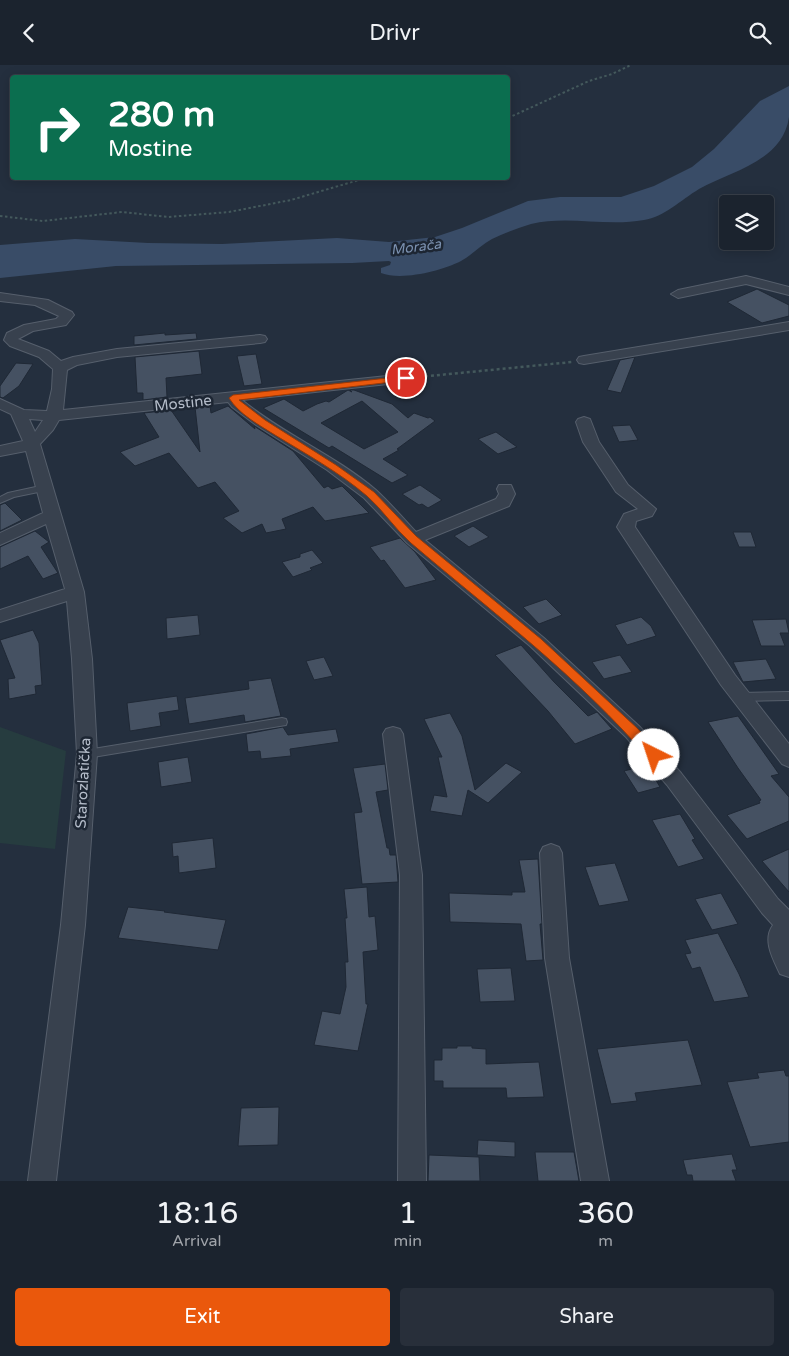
<!DOCTYPE html>
<html lang="en">
<head>
<meta charset="utf-8">
<style>
  body { margin:0; font-family:"Varela Round",sans-serif; background:#282f3a; color:#f1f3f6; height:100vh; display:flex; flex-direction:column; font-size:19px; white-space:nowrap }
  * { box-sizing:border-box; margin:0 }
  p { font-size:16px; color:#a0a4aa }
  .icon { flex:none; width:28px; height:28px; fill:none; stroke:currentColor; stroke-width:2; stroke-linecap:round; stroke-linejoin:round }
  .map { position:relative; height:1116px; overflow:hidden }
  .side { display:flex; flex-direction:column; background:#1b232e; flex:1 }
  .side>* { flex:none }
  .guide { position:absolute; left:10px; top:10px; width:500px; height:105px; border-radius:5px; box-shadow:0 2px 12px #0003,0 0 0 1px #39404a; background:#0b6e4f; color:#fff; overflow:hidden }
  .fabs { position:absolute; left:719px; top:130px; display:grid; gap:10px }
  .fabs a { display:grid; place-items:center; width:55px; height:55px; border-radius:5px; background:#1b232e; box-shadow:0 2px 12px #0003,0 0 0 1px #39404a; font-size:25px }
  .pin { position:absolute; display:grid; place-items:center; width:42px; height:42px; color:#fff; margin:-21px; border:2px solid #fff; border-radius:50%; box-shadow:0 1px 5px #0007 }
  .me { position:absolute; width:55px; margin:-28px; rotate:319deg; stroke-linejoin:round; filter:drop-shadow(0 0 4px #0008) }
  .turn { display:flex; align-items:center; gap:18px; height:105px; padding:0 15px; font-size:22px }
  .turn .icon { width:65px; height:65px; stroke-width:2.5 }
  .turn b { display:block; font-size:35px; line-height:42px }
  .eta { display:flex; justify-content:space-evenly; align-items:center; height:85px; text-align:center }
  .eta b { font-size:30px; font-weight:600; line-height:35px }
  .action { display:flex; gap:10px; margin-top:auto; padding:10px 15px }
  .action a { flex:1; height:58px; border-radius:5px; background:#ea580c; color:#fff; font-size:20px; font-weight:600; line-height:58px; text-align:center }
  .action a+a { background:#282f3a; color:#f1f3f6 }
  header { display:flex; justify-content:space-between; align-items:center; height:65px; padding:0 15px; background:#1b232e; font-size:22px; font-weight:600 }
  .map>svg:first-child { display:block }
  .green { fill:#263c3f }
  .water { fill:#394c67 }
  .building { fill:#455162; stroke:#1f2835; fill-rule:evenodd }
  .lines { fill:none; stroke-linecap:round; stroke-linejoin:round }
  .lane-casing { stroke:#565f6c; stroke-width:2 }
  .street-casing { stroke:#565f6c; stroke-width:2 }
  .path-far1 { stroke:#44595c; stroke-width:2; stroke-dasharray:2.5 2.5; stroke-linecap:butt }
  .path { stroke:#44595c; stroke-width:2.5; stroke-dasharray:3 3; stroke-linecap:butt }
  .lane { fill:#38414e; fill-rule:evenodd }
  .street { fill:#38414e; fill-rule:evenodd }
  .route { fill:#ea580c; stroke:#983908 }
  .labels { text-anchor:middle; dominant-baseline:central; stroke-width:5; stroke-linejoin:round; paint-order:stroke }
  .far-water-label { font-size:14px; font-style:italic; fill:#7c92b1; stroke:#1d2633 }
  .street-label { font-size:15px; fill:#b4bcc9; stroke:#1d2633 }
</style>
</head>
<body>
<header><svg class="icon" aria-label="back" viewBox="0 0 24 24"><path d="M15 5l-7 7 7 7"/></svg>Drivr<svg class="icon" aria-label="search" viewBox="0 0 24 24"><circle cx="10" cy="10" r="6"/><path d="M15 15l6 6"/></svg></header>
<div class="map">
<svg width="789" height="1116" viewBox="0 0 789 1116">
  <rect width="100%" height="100%" fill="#242f3e"/>
  <path class="green" d="M0,662L66,686L55,784L0,778Z"/>
  <path class="water" d="M789,21C789,31 789,42 789,52C783,96 732,106 699,124C681,135 664,152 644,155C606,162 568,150 531,159C518,163 504,168 492,174C481,180 472,190 461,196C441,206 402,216 381,208V203L390,200L391,197L389,196L352,198L116,201L0,213V180L75,174L148,178L222,179L337,173L389,177L435,172L462,163L528,136L560,132H621L654,121L692,102L714,84L760,36Z"/>
  <path class="building" d="M757,224L789,240V251L762,258L727,237Z
    M165,268V270L196,268L197,274L134,280V271Z
    M199,286L202,309L166,313L167,332L143,335V328H137L135,292Z
    M256,289L262,319L244,321L237,291Z
    M635,292L621,328L607,325L620,295Z
    M16,298L33,299L19,321L3,333L0,332V321Z
    M348,325L352,327L350,325H354L392,339L408,353L414,348L428,353L430,352L435,356L397,384L399,385L383,394L408,410L392,418L332,381L329,383L263,343L284,334L303,346L317,339L326,336L329,337ZM362,336L398,367L364,384L321,358Z
    M210,341L211,348L228,341L255,364L254,361L293,386L324,423L328,421L332,424L342,421L369,448L325,456L313,442L282,454L286,464L266,468L262,459L242,468L223,453L239,446L215,417L198,423L169,388L135,401L120,387L159,372L144,348L171,345L200,387L195,342Z
    M630,360L638,375L619,377L612,361Z
    M496,367L517,382L498,389L478,374Z
    M420,420L442,435L428,443L422,439L419,440L402,429Z
    M5,438L22,455L0,466V440Z
    M473,461L489,472L469,482L454,471Z
    M35,466L49,477L41,482L58,508L43,514L28,491L0,504V482Z
    M733,467H751L756,482H739Z
    M400,473L415,487L436,515L405,523L384,495L381,496L370,482Z
    M312,485L323,498L310,503L312,505L293,512L282,497L300,492V489Z
    M546,534L562,550L539,559L523,542Z
    M198,550L200,570L167,574L166,553Z
    M641,552L651,561L656,571L627,580L615,560Z
    M786,554L789,568H780L785,581H761L752,555Z
    M33,565L39,578L42,620L35,621L36,629L9,634L8,614L15,613L0,575Z
    M521,580L554,617L588,651L597,647L612,664L575,679L548,646L495,590Z
    M620,590L632,607L604,614L592,597Z
    M324,592L333,611L314,615L306,596Z
    M766,594L776,614L743,617L733,597Z
    M271,613L281,651L245,657L244,650L189,659L185,633L249,624L248,616Z
    M177,631L179,645L159,648L161,661L130,666L127,638Z
    M450,648L462,671L475,725L506,698L522,707L488,738L468,725L462,751L430,746L434,730L447,732L438,692H442L424,654Z
    M738,651L779,709L771,711L789,732V756L747,774L727,750L760,738L759,736L761,735L738,703L708,657Z
    M283,662L288,670L336,664L339,677L290,684L291,691L261,694L260,686L248,687L246,669Z
    M188,692L192,717L161,722L158,697Z
    M385,699L388,725L376,727L387,783H389L390,790H396L398,817L362,819L354,748L362,747L353,703Z
    M647,700L660,722L638,728L624,706Z
    M680,749L695,774L692,775L704,794L678,802L652,755Z
    M213,773L216,803L179,808L178,791L173,792L172,778Z
    M789,784V827L762,796Z
    M538,794L542,859H540L543,895L526,896L521,859L450,857L449,828L512,830V827H525L519,795Z
    M615,798L629,836L599,841L585,802Z
    M367,822L369,852L375,851L378,885L363,887L366,939H368L358,986L314,980L322,946L340,949L346,922L345,897H348L345,853H347L344,824Z
    M721,828L738,859L712,865L695,834Z
    M128,842L165,846L164,847L226,855L218,885L118,873Z
    M718,868L739,909L749,932L714,937L700,902L692,904L685,889L691,888L685,875Z
    M511,903L515,936L480,937L477,904Z
    M688,975L702,1020L635,1028L637,1036L611,1039L597,984Z
    M457,981H472V983L486,984V999L539,997L544,1032L507,1033L506,1023H443V1016H434V995H442V983H457Z
    M784,1005L786,1011H789V1077L750,1082L727,1017L759,1013L757,1008Z
    M279,1042L278,1080L238,1081L241,1043Z
    M478,1075L515,1077V1092L477,1090Z
    M535,1087H574L579,1116H538Z
    M732,1089L737,1105H732L736,1116H693L692,1110H687L683,1095Z
    M429,1090L479,1092L480,1116H428Z"/>
  <g class="lines">
    <g class="lane-casing">
      <path id="lane" d="M45,420L48,421L49,423L48,425L14,432L0,438V432L8,428Z
        M789,627V635L741,636L737,635L736,632L737,629L741,628Z
        M282,653L286,654L287,657L286,660L87,693L83,692L81,689L83,686L87,685Z"/>
    </g>
    <g class="street-casing">
      <path id="street" d="M746,211L789,222V230L746,219L678,233L671,229L678,225Z
        M0,228L48,235L72,247L74,250L66,260L33,266L18,274L49,286L61,296L73,292L117,284L260,270L265,271L267,274L265,277L260,278L117,292L77,300L67,305L63,345L406,309L411,310L413,313L411,316L406,317L242,335C283,369 335,390 376,425C390,438 403,453 416,467L496,434L499,429L497,424L499,420H511L515,429L509,441L425,475L544,573L640,662L681,708L778,834L789,845V912L780,909C773,894 762,875 773,860L762,848L667,720L626,672L530,581L407,478L364,433L327,405L256,360L232,342L228,337L59,355L53,365L40,379L84,527L92,594L97,689L85,860L56,1116H28L61,860L77,689L72,594L67,536L0,557V545L65,524L46,459L0,480V468L43,448L26,386L0,391V381L23,376L11,349L0,344V334L24,345L47,346L52,324L53,304L39,292L10,281L4,275L7,268L24,260L56,254L59,251L35,240L0,236ZM29,354L43,355L35,367Z
        M789,257V265L584,299L579,298L577,295L579,292L584,291Z
        M584,352L590,354L599,377L628,420L656,444L652,451L636,456L635,462L735,610L789,679V702L782,699L721,620L617,462L624,449L638,444L616,427L583,377L576,357L578,354Z
        M393,662L400,664L403,669L422,810L426,1116H398L400,810L383,669L386,664Z
        M551,779L559,782L562,788L569,893L609,1116H581L545,893L540,788L543,782Z"/>
    </g>
    <path class="path-far1" d="M508,53L589,16L612,9L631,0
      M0,151L43,156L122,147L168,152L229,147L291,135L369,112"/>
    <path class="path" d="M419,312L572,297"/>
    <use href="#lane" class="lane"/>
    <use href="#street" class="street"/>
  </g>
  <path class="route" d="M406,311H409V315L239,335L265,355L336,400L374,427L416,471L541,574L638,664L658,687L660,690L658,694H649C579,612 492,547 411,478C395,464 383,445 367,431C339,407 306,389 275,370C259,360 239,349 229,333L233,330Z"/>
  <g class="labels">
    <g class="far-water-label">
      <text transform="translate(416 182) rotate(-7)">Morača</text>
    </g>
    <g class="street-label">
      <text transform="translate(183 338) rotate(-6)">Mostine</text>
      <text transform="translate(83 718) rotate(-87)">Starozlatička</text>
    </g>
  </g>
</svg>
<div class="fabs">
<a><svg class="icon" aria-label="layers" viewBox="0 0 24 24"><path d="M12 4l9 5-9 5-9-5zM3 14l9 5 9-5"/></svg></a>
</div>
<div class="pin" style="left:406px;top:313px;background:#d93025"><svg class="icon" aria-label="arrive" viewBox="0 0 24 24"><path d="M6 21V4h12l-3 4 3 4H6"/></svg></div>
<svg class="me" style="left:654px;top:690px" viewBox="-20 -20 40 40"><circle r="19" fill="#fff"/><path d="M0-13L10 11 0 6-10 11z" fill="#ea580c"/></svg>
<div class="guide">
<div class="turn"><svg class="icon" aria-label="right" viewBox="0 0 24 24"><path d="M7 20v-9h11M14 6l5 5-5 5"/></svg><div><b>280 m</b>Mostine</div></div>
</div>
</div>
<section class="side">
<div class="eta">
<div><b>18:16</b><p>Arrival</p></div>
<div><b>1</b><p>min</p></div>
<div><b>360</b><p>m</p></div>
</div>
<div class="action"><a>Exit</a><a>Share</a></div>
</section>
</body>
</html>
